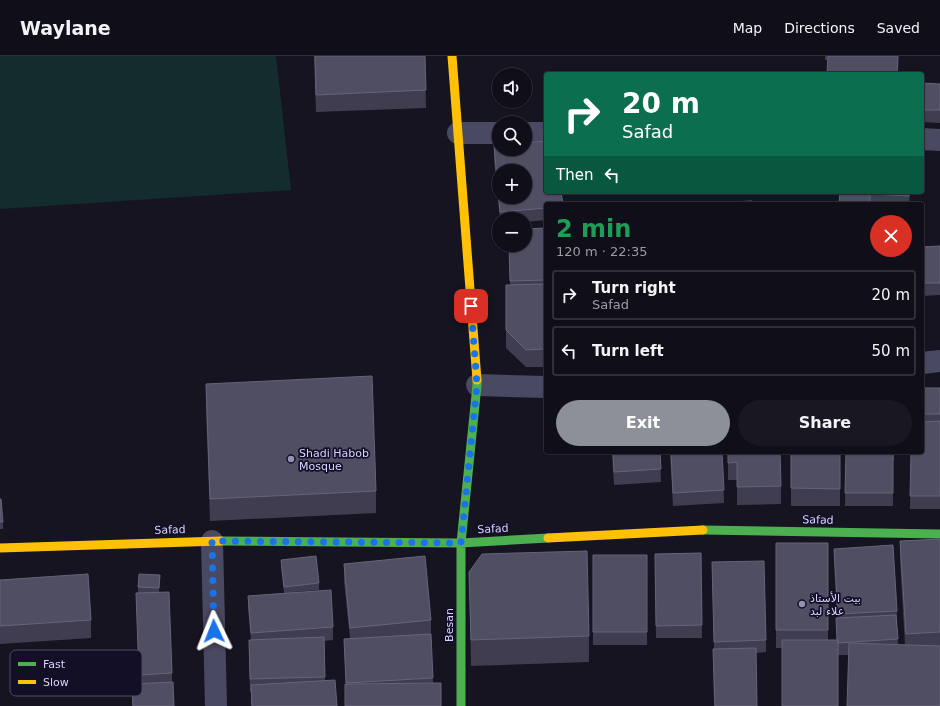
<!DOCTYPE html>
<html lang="en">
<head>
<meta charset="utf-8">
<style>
  body { margin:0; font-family:"DejaVu Sans",Cairo,sans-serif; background:#191822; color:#f1f3f6; height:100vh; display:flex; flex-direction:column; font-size:15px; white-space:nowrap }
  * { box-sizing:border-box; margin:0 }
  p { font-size:13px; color:#9c9ca2 }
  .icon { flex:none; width:22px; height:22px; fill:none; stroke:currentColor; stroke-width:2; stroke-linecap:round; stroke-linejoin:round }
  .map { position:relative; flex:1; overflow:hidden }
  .drawer { position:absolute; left:544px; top:146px; width:380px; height:252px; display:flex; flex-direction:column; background:#100f19; border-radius:4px; box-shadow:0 1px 3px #0004,0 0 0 1px #302f38 }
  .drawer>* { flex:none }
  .guide { position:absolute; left:544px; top:16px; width:380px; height:122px; border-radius:4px; box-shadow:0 1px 3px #0004,0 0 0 1px #302f38; background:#0b6e4f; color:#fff; overflow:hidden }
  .buttons { position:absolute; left:492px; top:12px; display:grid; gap:8px }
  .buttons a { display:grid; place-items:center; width:40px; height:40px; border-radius:50%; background:#100f19; box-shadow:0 1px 3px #0004,0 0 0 1px #302f38; font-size:20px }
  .pin { position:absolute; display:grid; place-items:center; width:34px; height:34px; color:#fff; margin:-17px; border-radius:8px; box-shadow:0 2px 6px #0006 }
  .me { position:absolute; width:44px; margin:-22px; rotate:358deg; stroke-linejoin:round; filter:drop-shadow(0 0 3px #0008) }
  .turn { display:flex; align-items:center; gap:14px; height:84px; padding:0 12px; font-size:18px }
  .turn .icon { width:52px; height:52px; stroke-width:2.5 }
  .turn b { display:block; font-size:28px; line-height:34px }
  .then { display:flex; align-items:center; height:38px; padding:0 12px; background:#0003; gap:8px; font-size:15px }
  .round { display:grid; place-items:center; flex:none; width:42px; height:42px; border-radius:21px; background:#191822 }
  .headline { display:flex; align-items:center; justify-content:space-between; height:68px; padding:0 12px }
  h1 { font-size:24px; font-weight:800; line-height:30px; color:#1e9e55 }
  .primary-button { display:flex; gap:8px; margin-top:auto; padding:8px 12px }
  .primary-button a { flex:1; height:46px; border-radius:24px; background:#8c9099; color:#fff; font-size:16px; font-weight:800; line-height:46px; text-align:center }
  .primary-button a+a { background:#191822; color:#f1f3f6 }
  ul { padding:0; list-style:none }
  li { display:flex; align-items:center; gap:12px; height:50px; margin:0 8px 6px; padding:0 4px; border:2px solid #302f38; border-radius:4px }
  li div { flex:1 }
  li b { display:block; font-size:15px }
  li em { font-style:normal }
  header { display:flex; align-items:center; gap:24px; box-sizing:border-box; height:56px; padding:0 20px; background:#100f19; border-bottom:1px solid #302f38 }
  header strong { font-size:19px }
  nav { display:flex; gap:22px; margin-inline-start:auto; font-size:14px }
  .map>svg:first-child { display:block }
  .green { fill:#132c2d }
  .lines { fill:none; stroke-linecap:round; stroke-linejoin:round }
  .street { stroke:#4a4962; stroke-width:22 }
  .fast { stroke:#4caf50; stroke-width:9 }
  .slow { stroke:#ffc107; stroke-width:9 }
  .wall { fill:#403d50 }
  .shaded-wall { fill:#282635 }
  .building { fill:#504e63; stroke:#66637b; fill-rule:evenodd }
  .route { stroke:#1a73e8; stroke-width:7; stroke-dasharray:0 12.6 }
  .poi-dot { fill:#9591b1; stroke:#130f26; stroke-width:1.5 }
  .labels { text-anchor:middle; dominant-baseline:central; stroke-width:3.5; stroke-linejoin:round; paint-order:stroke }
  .poi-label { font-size:11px; fill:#d9d4ff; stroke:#130f26; text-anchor:start }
  .street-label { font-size:11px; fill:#d9d4ff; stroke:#130f26 }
  .key { fill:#130f26; stroke:#4e4a67; stroke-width:1 }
  .key-label { font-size:11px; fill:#d9d4ff }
</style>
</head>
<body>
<header>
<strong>Waylane</strong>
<nav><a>Map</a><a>Directions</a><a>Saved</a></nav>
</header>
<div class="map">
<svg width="940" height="650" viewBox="0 0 940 650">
  <rect width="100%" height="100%" fill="#161421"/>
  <path class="green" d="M0,0H276L291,134L0,153Z"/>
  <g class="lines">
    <path class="street" d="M458,77H499
      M525,77H546
      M922,83L940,84
      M922,307L940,305
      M477,329L546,331
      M212,485L216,650"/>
    <path class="fast" d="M703,474L940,478
      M221,485L461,487L548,482
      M461,650V487L477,329V324"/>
    <path class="slow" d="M452,0L477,324
      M548,482L703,474
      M0,492L221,485"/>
  </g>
  <path class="wall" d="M314,0H425L426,52L316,56Z
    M825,0H899L828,4H825Z
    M922,27L940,28V67L922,66Z
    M494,90L546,148V164L525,166V163H500L494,103Z
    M840,136H910L909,148H839Z
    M546,172V311H526L506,292V229H510L509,189Z
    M940,190V239L922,240V191Z
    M206,328L376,435V457L210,465L206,349Z
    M922,332H940V453H910L911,396H922Z
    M612,396H660L661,426L614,429Z
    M670,396H722L724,447L673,450Z
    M728,396L781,430V448L737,449V424H728Z
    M791,396H840V450H791Z
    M846,396H894V404H893V450H845Z
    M0,443L3,466V473H0Z
    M940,483V650L848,599H838L782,592H776V487H828V584H837L836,562H837L834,506V493L897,555V568L898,588L905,589L900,503V485Z
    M701,497L702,582H656L655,498Z
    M593,499H647V589H593Z
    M281,504L319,527V534L294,536L333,571V584L324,585L325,624L337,650H251V636H250L249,596V584H251L248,552V540L284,537L281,511Z
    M712,506L766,584V596L756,597L757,650H714L713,606V593H714Z
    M344,508L431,564V582L433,627L346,628L344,583L350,582L344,525Z
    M469,516L589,580V606L471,610Z
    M160,519L159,536L172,617V626L174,650H132V628L139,627L136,537H138V531Z
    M0,524L91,564V582L0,588Z"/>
  <path class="shaded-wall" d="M898,0H899L898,18H897Z"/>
  <path class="building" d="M315,0H425L426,34L316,39Z
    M828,0H898L897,18H827Z
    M922,27L940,28V54H922Z
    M546,85V136H561L563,148H546V152L500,156L494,90H499V93H525V87ZM499,115H525V141H499Z
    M840,136H909V140L870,138V148H839Z
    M752,145V148H732V146Z
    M546,172V224L510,225L509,189H525V173Z
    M940,190V227H922V191Z
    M546,228V293L526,294L506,274V229Z
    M372,320L376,435L210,443L206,328Z
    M922,332H940V358H922Z
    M940,365V440H910L911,396H922V366Z
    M613,396H660L661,413L614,416Z
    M671,396H722L724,434L673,437Z
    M728,396H780L781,430L737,431V406L728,407Z
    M791,396H840V433L791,432Z
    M846,396H893V437H845Z
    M0,443H1L3,466H0Z
    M940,483V576L906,578L900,485Z
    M776,487H828V574H776Z
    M893,489L897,555L838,558L834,493Z
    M587,495L589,580L471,584L469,516L482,498Z
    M701,497L702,569L656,570L655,498Z
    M593,499H647V576H593Z
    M316,500L319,527L284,531L281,504Z
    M425,500L431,564L350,572L344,508Z
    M764,505L766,584L714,586L712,506Z
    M88,518L91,564L0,570V524Z
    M139,518L160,519L159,532L138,531Z
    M331,534L333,571L251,577L248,540Z
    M169,536L172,617L139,619L136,537Z
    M896,559L898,583L838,587V584H837L836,562Z
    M431,578L433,622L346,627L344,583Z
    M324,581L325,621L250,623L249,584Z
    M782,584H838V650H782Z
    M849,587L940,590V650H847Z
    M756,592L757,650H715L713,593Z
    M335,624L337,650H252L251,629Z
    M173,626L174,650H133L132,628Z
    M441,627V650H345V628Z"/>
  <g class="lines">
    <path class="route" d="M214,575L212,485L461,487L477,329L471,250"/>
  </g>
  <g class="poi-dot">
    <circle cx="291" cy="403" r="4"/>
    <circle cx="802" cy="548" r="4"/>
  </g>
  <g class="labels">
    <g class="poi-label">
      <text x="299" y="397">Shadi Habob<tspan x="299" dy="13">Mosque</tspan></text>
      <text x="810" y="542">بيت الأستاذ<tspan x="810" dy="13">علاء لبد</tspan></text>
    </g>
    <g class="street-label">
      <text transform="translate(818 464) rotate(1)">Safad</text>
      <text transform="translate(493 473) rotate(-3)">Safad</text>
      <text transform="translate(170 474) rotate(-2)">Safad</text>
      <text transform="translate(449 569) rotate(-90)">Besan</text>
    </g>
  </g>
  <rect x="10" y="594" width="132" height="46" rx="6" class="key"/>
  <rect x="18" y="606" width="18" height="4" fill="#4caf50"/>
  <rect x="18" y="624" width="18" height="4" fill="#ffc107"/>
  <g class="key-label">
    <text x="43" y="612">Fast</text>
    <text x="43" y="630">Slow</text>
  </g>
</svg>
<div class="buttons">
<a><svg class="icon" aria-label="sound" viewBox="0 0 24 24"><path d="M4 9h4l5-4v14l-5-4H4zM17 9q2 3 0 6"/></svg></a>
<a><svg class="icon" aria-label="search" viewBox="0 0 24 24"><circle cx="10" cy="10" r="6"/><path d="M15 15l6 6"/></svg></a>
<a>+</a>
<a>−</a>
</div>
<div class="pin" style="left:471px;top:250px;background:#d93025"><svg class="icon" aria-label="arrive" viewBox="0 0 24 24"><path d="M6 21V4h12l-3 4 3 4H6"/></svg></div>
<svg class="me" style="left:214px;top:575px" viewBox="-20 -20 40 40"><path d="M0-17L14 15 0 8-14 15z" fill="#1a73e8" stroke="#fff" stroke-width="4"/></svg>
<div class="guide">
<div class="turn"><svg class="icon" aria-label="right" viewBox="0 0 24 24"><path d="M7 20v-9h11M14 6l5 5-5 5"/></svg><div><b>20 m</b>Safad</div></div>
<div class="then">Then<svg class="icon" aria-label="left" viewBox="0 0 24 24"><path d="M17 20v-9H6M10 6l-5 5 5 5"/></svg></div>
</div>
<section class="drawer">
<div class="headline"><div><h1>2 min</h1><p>120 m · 22:35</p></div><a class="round" style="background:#d93025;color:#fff"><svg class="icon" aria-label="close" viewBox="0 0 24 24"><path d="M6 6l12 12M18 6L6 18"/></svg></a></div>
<ul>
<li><svg class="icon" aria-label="right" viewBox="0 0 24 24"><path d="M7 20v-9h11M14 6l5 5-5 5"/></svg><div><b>Turn right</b><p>Safad</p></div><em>20 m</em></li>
<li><svg class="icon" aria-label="left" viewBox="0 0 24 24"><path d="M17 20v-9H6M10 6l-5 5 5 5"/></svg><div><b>Turn left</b></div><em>50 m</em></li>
</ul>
<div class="primary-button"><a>Exit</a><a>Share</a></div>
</section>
</div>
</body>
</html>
